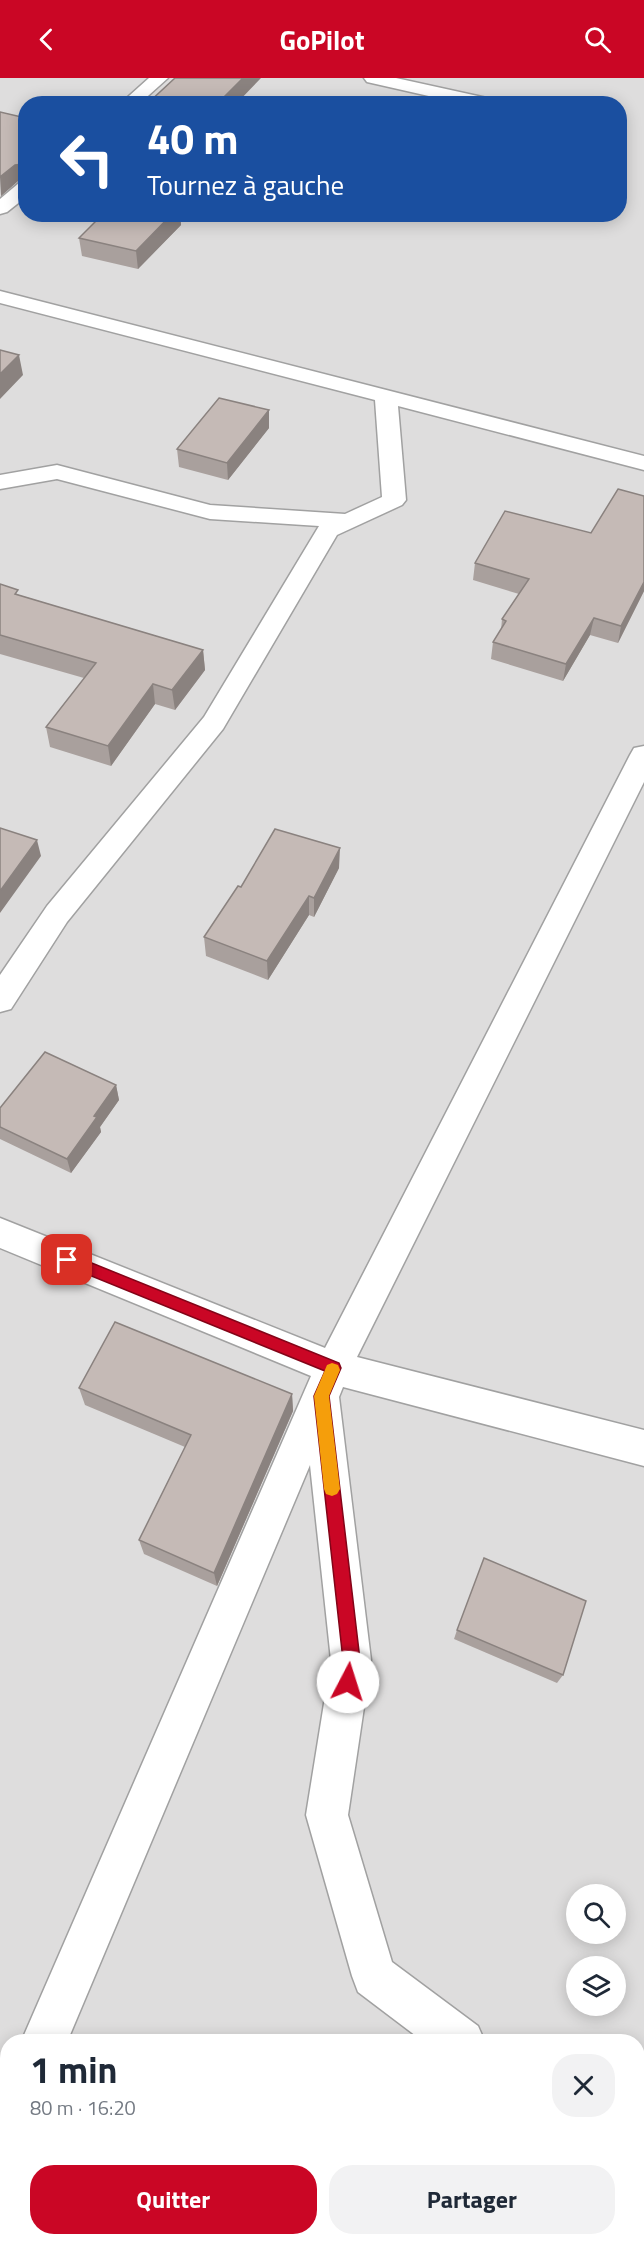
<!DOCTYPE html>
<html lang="fr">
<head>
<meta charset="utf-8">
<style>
  body { margin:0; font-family:"Titillium Web",sans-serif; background:#f2f2f3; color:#1f2937; height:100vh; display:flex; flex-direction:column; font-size:22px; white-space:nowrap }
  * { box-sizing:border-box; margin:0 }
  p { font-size:20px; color:#747a83 }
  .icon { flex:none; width:33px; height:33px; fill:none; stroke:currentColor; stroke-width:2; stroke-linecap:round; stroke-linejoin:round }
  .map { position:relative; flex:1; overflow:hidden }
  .panel { position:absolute; left:0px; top:1956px; width:645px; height:212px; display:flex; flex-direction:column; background:#fff; border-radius:24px 24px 0 0; box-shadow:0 3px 15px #0003 }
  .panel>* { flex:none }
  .hud { position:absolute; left:18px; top:18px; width:609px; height:126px; border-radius:24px; box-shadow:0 3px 15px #0003; background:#1a4fa0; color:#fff; overflow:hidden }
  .fabs { position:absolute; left:566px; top:1806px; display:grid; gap:12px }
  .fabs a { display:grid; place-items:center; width:60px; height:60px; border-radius:50%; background:#fff; box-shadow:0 3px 15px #0003; font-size:30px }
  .pin { position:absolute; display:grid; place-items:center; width:51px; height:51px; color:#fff; margin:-26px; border-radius:12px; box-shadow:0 3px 9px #0006 }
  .me { position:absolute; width:66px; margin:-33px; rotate:5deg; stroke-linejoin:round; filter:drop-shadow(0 0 4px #0008) }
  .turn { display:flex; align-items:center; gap:21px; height:126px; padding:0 30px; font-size:27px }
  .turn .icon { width:78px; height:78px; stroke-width:2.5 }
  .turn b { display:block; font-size:42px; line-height:51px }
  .round { display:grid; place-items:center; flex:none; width:63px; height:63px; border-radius:24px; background:#f2f2f3 }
  .head { display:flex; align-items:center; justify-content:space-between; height:102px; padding:0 30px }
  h1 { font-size:36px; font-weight:700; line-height:45px }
  .cta { display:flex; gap:12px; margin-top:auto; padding:12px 30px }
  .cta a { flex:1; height:69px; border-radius:24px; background:#ca0625; color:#fff; font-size:24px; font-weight:700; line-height:69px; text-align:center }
  .cta a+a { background:#f2f2f3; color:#1f2937 }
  header { display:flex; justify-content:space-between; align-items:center; height:78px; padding:0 30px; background:#ca0625; color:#fff; font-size:27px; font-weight:700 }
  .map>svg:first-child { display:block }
  .residential { fill:#dedddd; fill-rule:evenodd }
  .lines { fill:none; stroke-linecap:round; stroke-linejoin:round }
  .minor-casing { stroke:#a1a1a1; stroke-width:3 }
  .minor { fill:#fff; fill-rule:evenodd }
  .wall { fill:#a9a09d }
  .shaded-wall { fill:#8a827f }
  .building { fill:#c5bab6; stroke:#8a827f; stroke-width:1.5 }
  .route { fill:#ca0625; stroke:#830418; stroke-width:1.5 }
  .slow { fill:#f59e0b }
</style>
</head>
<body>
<header><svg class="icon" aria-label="back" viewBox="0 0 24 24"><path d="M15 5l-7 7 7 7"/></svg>GoPilot<svg class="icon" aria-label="search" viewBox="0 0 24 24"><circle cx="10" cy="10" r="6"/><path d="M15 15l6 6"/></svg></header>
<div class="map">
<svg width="644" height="2167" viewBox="0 0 644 2167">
  <rect width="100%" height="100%" fill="#f0ebe7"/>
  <path class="residential" d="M0,0H644V2167H0ZM26,26H620V136H26ZM576,1816H615V1856H576ZM576,1888H615V1928H576ZM8,1964H638V2160H8Z"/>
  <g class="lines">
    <g class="minor-casing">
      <path id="minor" d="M149,0H168L139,26H120Z
        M364,0H396L496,22L498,26H464L367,4Z
        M26,104V119L7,134L0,136V121L19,105Z
        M0,213L644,378V392L398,328L406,422L402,427L337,457L223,651L67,844L11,931L0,934V897L47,828L204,639L319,448L210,441L57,401L0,411V397L57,387L210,427L345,436L382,419L375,322L0,225Z
        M644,668V704L357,1279L644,1352V1388L343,1309L339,1319L371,1582L348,1737L392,1884L478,1948L485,1964H424L358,1914L352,1898L306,1737L331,1582L310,1387L67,1964H21L311,1298L0,1170V1140L325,1270L630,677L634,670Z
        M8,2025V2087L0,2090V2028Z
        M638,2058L644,2060V2108L638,2106Z"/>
    </g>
    <use href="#minor" class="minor"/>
  </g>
  <path class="wall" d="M0,34L26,40V102L18,103L1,118Z
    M26,103V123H25L22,107Z
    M103,136H180L181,147L138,191L82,178L79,160Z
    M269,332V350L228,402L179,389L177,371Z
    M475,485L644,513L618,565L590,557L563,603L491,581L493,564L501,552L502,541L519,516L473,502Z
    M0,506L19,517L203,572L205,592L175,632L155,626L111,688L50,669L46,649L84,600L0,576Z
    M339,790L314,839L309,837L268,902L206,878L204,859L241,809Z
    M116,1007L119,1022L100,1049L101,1054L71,1095L0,1061V1030Z
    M79,1310L292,1316L293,1333L217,1508L144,1476L139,1462L185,1369L85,1327Z
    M457,1552L563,1597L557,1605L454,1561Z
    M503,2160H560L591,2167H502Z"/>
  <path class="shaded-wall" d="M243,0H261L236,26H217Z
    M23,86L26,102L18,103L1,118L0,99L15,87Z
    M172,136H180L181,147L138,191L136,173Z
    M19,277L23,297L0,321V296Z
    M269,332V350L228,402L227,385Z
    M644,504V513L618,565L621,548Z
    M594,540L590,557L563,603L566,586Z
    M203,572L205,592L175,632L172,612Z
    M153,606L155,626L111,688L108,668Z
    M37,762L41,778L0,835V813Z
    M340,770L339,790L314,839V820Z
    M309,818V837L268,902L267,883Z
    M116,1007L119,1022L100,1049L101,1054L71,1095L67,1081L94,1038Z
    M292,1316L293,1333L217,1508L214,1495Z"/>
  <path class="building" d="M175,0H243L217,26H147Z
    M0,34L26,40V88L23,86L15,87L0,99Z
    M103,136H172L136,173L79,160Z
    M0,272L19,277L0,296Z
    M219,320L269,332L227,385L177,371Z
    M618,411L644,418V504L621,548L594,540L566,586L493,564L506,543L502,541L529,501L475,485L505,433L591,455Z
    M0,506L18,512L15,516L203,572L172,612L153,606L108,668L46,649L96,585L0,557Z
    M0,750L37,762L0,813Z
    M275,751L340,770L314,820L309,818L267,883L204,859L238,808L241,809Z
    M45,974L116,1007L94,1038L97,1039L67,1081L0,1049V1030Z
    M115,1244L292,1316L214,1495L139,1462L191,1357L79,1310Z
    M484,1480L586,1523L563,1597L457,1552Z
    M508,2160H542L573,2167H508Z"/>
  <path class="route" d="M67,1175L339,1285L341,1290L329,1318L360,1582L354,1610L348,1613L342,1610L339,1604L343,1582L314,1318L325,1293L62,1186L60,1182Z"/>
  <path class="slow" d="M332,1285L338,1287L340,1292L329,1318L340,1411L337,1416L332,1418L326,1416L324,1411L314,1318L327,1287Z"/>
</svg>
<div class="fabs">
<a><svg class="icon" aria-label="search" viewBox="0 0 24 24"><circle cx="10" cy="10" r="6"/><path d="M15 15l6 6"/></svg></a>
<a><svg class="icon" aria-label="layers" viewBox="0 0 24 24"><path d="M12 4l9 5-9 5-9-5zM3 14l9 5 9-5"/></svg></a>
</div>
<div class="pin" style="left:67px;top:1182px;background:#d93025"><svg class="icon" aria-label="arrive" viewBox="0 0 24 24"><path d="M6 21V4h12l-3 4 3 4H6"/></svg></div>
<svg class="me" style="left:348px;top:1604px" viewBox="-20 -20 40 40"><circle r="19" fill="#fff"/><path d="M0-13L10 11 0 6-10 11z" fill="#ca0625"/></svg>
<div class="hud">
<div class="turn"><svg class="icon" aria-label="left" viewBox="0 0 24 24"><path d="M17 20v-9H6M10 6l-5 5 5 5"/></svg><div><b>40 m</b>Tournez à gauche</div></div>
</div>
<section class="panel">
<div class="head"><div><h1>1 min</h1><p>80 m · 16:20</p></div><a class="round"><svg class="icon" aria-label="close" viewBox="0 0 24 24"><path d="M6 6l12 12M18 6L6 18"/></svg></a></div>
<div class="cta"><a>Quitter</a><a>Partager</a></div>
</section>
</div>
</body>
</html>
